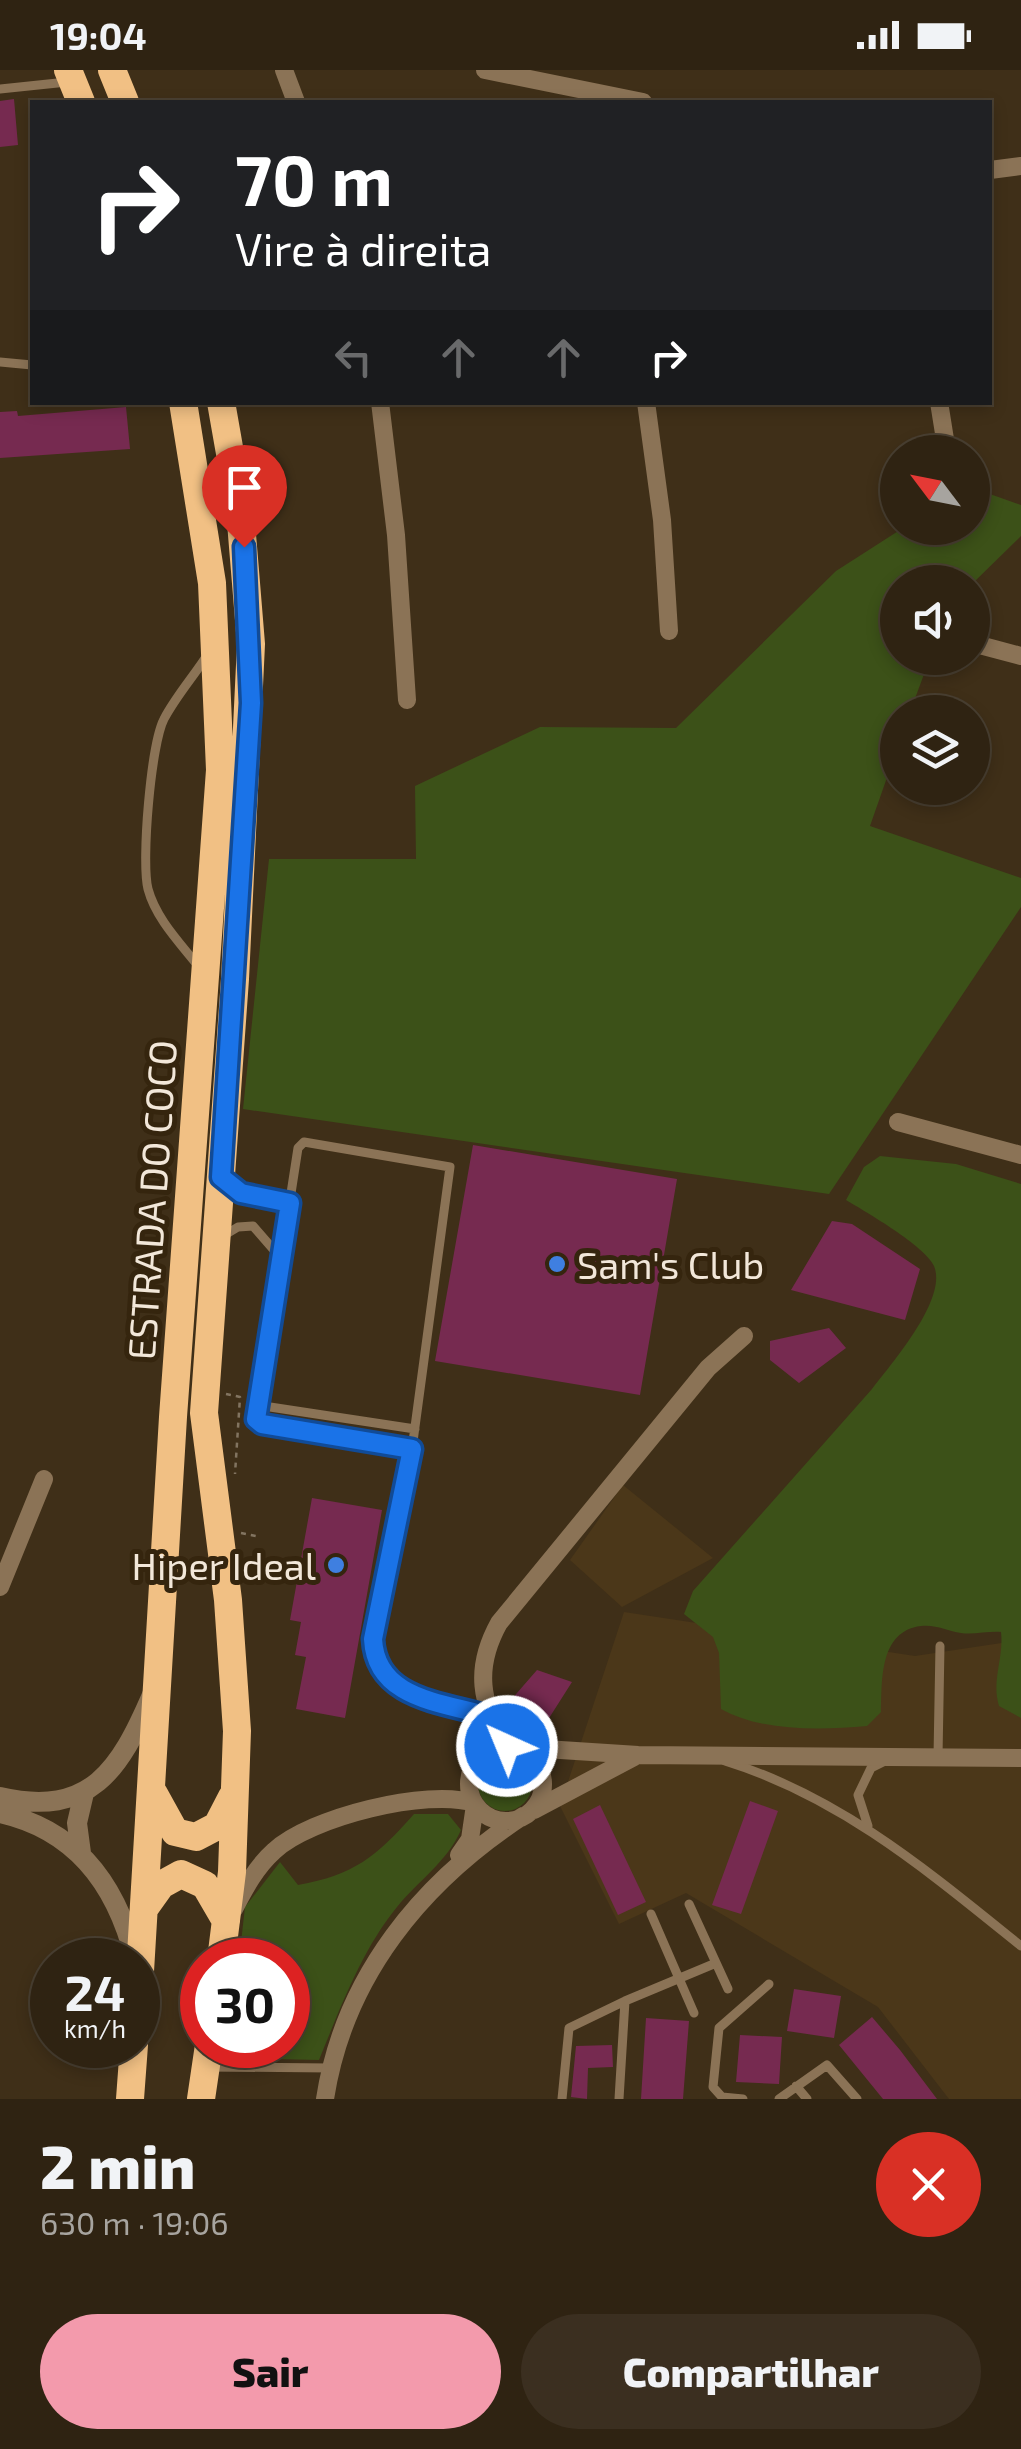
<!DOCTYPE html>
<html lang="pt">
<head>
<meta charset="utf-8">
<style>
  body { margin:0; font-family:"Exo 2",sans-serif; background:#3b2f20; color:#f1f3f6; height:100vh; display:flex; flex-direction:column; font-size:38px; white-space:nowrap }
  * { box-sizing:border-box; margin:0 }
  p { font-size:32px; color:#a7a49f }
  .icon { flex:none; width:55px; height:55px; fill:none; stroke:currentColor; stroke-width:2; stroke-linecap:round; stroke-linejoin:round }
  .map { position:relative; height:2029px; overflow:hidden }
  .panel { display:flex; flex-direction:column; background:#2f2312; flex:1 }
  .panel>* { flex:none }
  .guide { position:absolute; left:30px; top:30px; width:962px; height:305px; border-radius:0px; box-shadow:0 5px 15px #0003,0 0 0 2px #4a4032; background:#202124; color:#fff; overflow:hidden }
  .needle { width:65px; rotate:302deg }
  .controls { position:absolute; left:880px; top:365px; display:grid; gap:20px }
  .controls a { display:grid; place-items:center; width:110px; height:110px; border-radius:50%; background:#2f2312; box-shadow:0 5px 15px #0003,0 0 0 2px #4a4032; font-size:50px }
  .speed { position:absolute; left:30px; top:1868px; display:flex; gap:20px; font-size:50px; font-weight:700; text-align:center }
  .speed>* { display:grid; place-content:center; width:130px; height:130px; border-radius:50%; background:#2f2312; box-shadow:0 5px 15px #0003,0 0 0 2px #4a4032; line-height:1 }
  .speed small { font-size:25px; font-weight:400 }
  .speed .limit { border:15px solid #d22; background:#fff; color:#111 }
  .pin { position:absolute; display:grid; place-items:center; width:85px; height:85px; color:#fff; margin:-102px -42px; border-radius:50% 50% 50% 0; rotate:-45deg; box-shadow:0 0 10px #0007 }
  .pin .icon { rotate:45deg }
  .me { position:absolute; width:110px; margin:-55px; rotate:316deg; stroke-linejoin:round; filter:drop-shadow(0 0 8px #0008) }
  .turn { display:flex; align-items:center; gap:35px; height:210px; padding:0 40px; font-size:45px }
  .turn .icon { width:130px; height:130px; stroke-width:2.5 }
  .turn b { display:block; font-size:70px; line-height:85px }
  .lanes { display:flex; align-items:center; height:95px; padding:0 40px; background:#0003; justify-content:center; gap:50px; direction:ltr }
  .lanes .off { opacity:.35 }
  .round { display:grid; place-items:center; flex:none; width:105px; height:105px; border-radius:52px; background:#3b2f20 }
  .overview { display:flex; align-items:center; justify-content:space-between; height:170px; padding:0 40px }
  h1 { font-size:60px; font-weight:800; line-height:75px }
  .primary-button { display:flex; gap:20px; margin-top:auto; padding:20px 40px }
  .primary-button a { flex:1; height:115px; border-radius:60px; background:#f39aac; color:#111; font-size:40px; font-weight:800; line-height:115px; text-align:center }
  .primary-button a+a { background:#3b2f20; color:#f1f3f6 }
  .status { display:flex; justify-content:space-between; align-items:center; height:70px; padding:0 50px; background:#2f2312; direction:ltr }
  .status svg { height:28px; fill:currentColor }
  .map>svg:first-child { display:block }
  .built { fill:#4b3719 }
  .green { fill:#3c5118 }
  .building { fill:#762a50 }
  .lines { fill:none; stroke-linecap:round; stroke-linejoin:round }
  .path { stroke:#827460; stroke-width:2.5; stroke-dasharray:5 5; stroke-linecap:butt }
  .service { stroke:#8b7356; stroke-width:9 }
  .minor { stroke:#8b7356; stroke-width:18 }
  .tertiary { stroke:#8b7356; stroke-width:20 }
  .trunk { stroke:#f1c084; stroke-width:28 }
  .route-casing { stroke:#114b97; stroke-width:25 }
  .route { stroke:#1a73e8; stroke-width:18 }
  .shop-dot { fill:#3f7fe0; stroke:#35250e; stroke-width:4 }
  .labels { text-anchor:middle; dominant-baseline:central; stroke-width:10; stroke-linejoin:round; paint-order:stroke }
  .street-label { font-size:38px; fill:#f2e7d9; stroke:#35250e }
  .poi-label { font-size:38px; fill:#f2e7d9; stroke:#35250e; text-anchor:start }
</style>
</head>
<body>
<div class="status"><b>19:04</b><svg viewBox="0 0 49 12"><path d="M0 12V9h3v3zM5 12V6h3v6zM10 12V3h3v9zM15 12V0h3v12zM26 1h20v11H26zM47 4h2v5h-2z"/></svg></div>
<div class="map">
<svg width="1021" height="2029" viewBox="0 0 1021 2029">
  <rect width="100%" height="100%" fill="#3f2f18"/>
  <path class="built" d="M623,1415L713,1488L622,1537L570,1490Z
    M624,1542L915,1586L1021,1570V2029H949L878,1937L686,1823L619,1854L560,1736Z"/>
  <path class="green" d="M973,418L1021,435V466L973,513L898,512V588H930L910,642H898L897,679L870,756L1021,808V837L829,1124L243,1039L269,789H416L415,716L540,657L676,658L836,501L903,458H972Z
    M880,1086L956,1094L1021,1114V1648L999,1636C991,1610 1004,1589 1001,1562C988,1561 973,1565 961,1563C948,1561 935,1554 921,1556C879,1561 882,1611 881,1642L867,1656C821,1660 762,1662 721,1639L719,1583L713,1567L684,1544L693,1521L872,1319C891,1294 948,1229 934,1196C925,1176 866,1142 846,1130L864,1097Z
    M478 1714a27 27 0 1 1 54 0a27 27 0 1 1-54 0Z
    M414,1744H448L461,1760C447,1792 418,1811 397,1837C361,1881 340,1939 319,1990L228,1988L229,1975H288V1890H239L245,1837L280,1792L298,1815C354,1805 376,1787 414,1744Z"/>
  <path class="building" d="M14,29L18,75L0,77V31Z
    M126,337L130,379L0,388V342L17,341L18,346Z
    M473,1075L677,1109L640,1325L435,1291Z
    M832,1151L852,1154L920,1199L905,1250L791,1220Z
    M829,1258L846,1278L799,1313L770,1290V1271Z
    M312,1428L382,1440L345,1648L296,1639L306,1587L295,1585L301,1552L290,1550Z
    M537,1600L572,1612L544,1656L510,1631Z
    M750,1731L778,1741L741,1844L712,1835Z
    M600,1735L646,1832L618,1845L573,1749Z
    M794,1919L841,1926L834,1968L787,1961Z
    M872,1947L900,1980L937,2029H883L839,1975Z
    M646,1948L689,1951L683,2029H641Z
    M740,1965L782,1967L779,2014L736,2012Z
    M612,1975L613,1997L588,1998L587,2029L571,2027L576,1976Z"/>
  <g class="lines">
    <path class="path" d="M226,1324L240,1327L235,1404
      M241,1463L260,1467"/>
    <path class="service" d="M0,19L67,12
      M0,292L32,295
      M199,897C181,874 156,849 148,819C141,792 151,674 164,649C176,626 194,606 208,584
      M227,1113L241,1123L290,1133
      M223,1166L238,1157L253,1156L280,1187
      M257,1335L415,1359
      M412,1379L262,1354L256,1349L298,1078L304,1072L450,1097L412,1379L376,1552L374,1584L378,1597L396,1617L488,1646
      M938,1686L940,1576
      M725,1691C841,1727 929,1802 1021,1876
      M868,1756L858,1725L871,1698L885,1691
      M689,1834L728,1919
      M651,1844L694,1943
      M208,1997L331,1998
      M796,2016L807,2029
      M562,2029L569,1958L625,1931
      M619,2029L625,1931L716,1893
      M743,2029L722,2027L713,2017L719,1958L769,1914
      M779,2029L827,1995L857,2029"/>
    <path class="minor" d="M284,0L296,32
      M485,0L643,32
      M990,100L1021,96
      M380,332L396,465L407,630
      M646,332L662,450L669,561
      M939,332L947,382
      M972,573L1021,586
      M898,1052L1021,1085
      M0,1517L44,1409
      M507,1676C480,1634 474,1598 499,1553L708,1298L744,1266
      M514,1677L638,1685L1021,1688
      M469 1714a37 37 0 1 1 74 0a37 37 0 1 1-74 0Z
      M534,1740L634,1687
      M459,1785L470,1769L475,1735
      M234,1839C245,1818 256,1797 274,1781C310,1747 428,1718 474,1733
      M325,2029C344,1906 422,1812 523,1746"/>
    <path class="tertiary" d="M0,1727C91,1748 120,1699 152,1625
      M0,1743C77,1760 117,1816 135,1889
      M81,1783L77,1753L84,1723"/>
    <path class="trunk" d="M68,0L81,32
      M112,0L125,32
      M221,332L240,440L251,574L235,909L204,1343L228,1530L237,1661L232,1802L221,1890
      M154,1724L175,1762L196,1767L217,1756L232,1727
      M146,1836L161,1815L181,1804L205,1815L226,1851
      M138,1935L173,1347L220,700L212,513L183,332
      M130,2029L134,1975
      M201,2029L209,1975"/>
  </g>
  <g class="lines">
    <g class="route-casing">
      <path id="route" d="M244,477L251,633L221,1107L241,1123L290,1133L256,1349L262,1354L412,1379L373,1569C376,1629 441,1632 488,1646L507,1676"/>
    </g>
    <use href="#route" class="route"/>
  </g>
  <g class="shop-dot">
    <circle cx="557" cy="1194" r="10"/>
    <circle cx="336" cy="1495" r="10"/>
  </g>
  <g class="labels">
    <g class="street-label">
      <text transform="translate(151 1130) rotate(-86)">ESTRADA DO COCO</text>
    </g>
    <g class="poi-label">
      <text x="577" y="1194">Sam's Club</text>
      <text x="316" y="1495" text-anchor="end">Hiper Ideal</text>
    </g>
  </g>
</svg>
<div class="controls">
<a><svg class="needle" viewBox="-14 -14 28 28"><path d="M0-13l5 13h-10z" fill="#e53935"/><path d="M0 13l5-13h-10z" fill="#a7a49f"/></svg></a>
<a><svg class="icon" aria-label="sound" viewBox="0 0 24 24"><path d="M4 9h4l5-4v14l-5-4H4zM17 9q2 3 0 6"/></svg></a>
<a><svg class="icon" aria-label="layers" viewBox="0 0 24 24"><path d="M12 4l9 5-9 5-9-5zM3 14l9 5 9-5"/></svg></a>
</div>
<div class="speed"><div>24<small>km/h</small></div><div class="limit">30</div></div>
<div class="pin" style="left:244px;top:477px;background:#d93025"><svg class="icon" aria-label="arrive" viewBox="0 0 24 24"><path d="M6 21V4h12l-3 4 3 4H6"/></svg></div>
<svg class="me" style="left:507px;top:1676px" viewBox="-20 -20 40 40"><circle r="17" fill="#1a73e8" stroke="#fff" stroke-width="3"/><path d="M0-11L8 9 0 5-8 9z" fill="#fff"/></svg>
<div class="guide">
<div class="turn"><svg class="icon" aria-label="right" viewBox="0 0 24 24"><path d="M7 20v-9h11M14 6l5 5-5 5"/></svg><div><b>70 m</b>Vire à direita</div></div>
<div class="lanes"><svg class="icon off" aria-label="left" viewBox="0 0 24 24"><path d="M17 20v-9H6M10 6l-5 5 5 5"/></svg><svg class="icon off" aria-label="ahead" viewBox="0 0 24 24"><path d="M12 20V5M6 11l6-6 6 6"/></svg><svg class="icon off" aria-label="ahead" viewBox="0 0 24 24"><path d="M12 20V5M6 11l6-6 6 6"/></svg><svg class="icon" aria-label="right" viewBox="0 0 24 24"><path d="M7 20v-9h11M14 6l5 5-5 5"/></svg></div>
</div>
</div>
<section class="panel">
<div class="overview"><div><h1>2 min</h1><p>630 m · 19:06</p></div><a class="round" style="background:#d93025;color:#fff"><svg class="icon" aria-label="close" viewBox="0 0 24 24"><path d="M6 6l12 12M18 6L6 18"/></svg></a></div>
<div class="primary-button"><a>Sair</a><a>Compartilhar</a></div>
</section>
</body>
</html>
